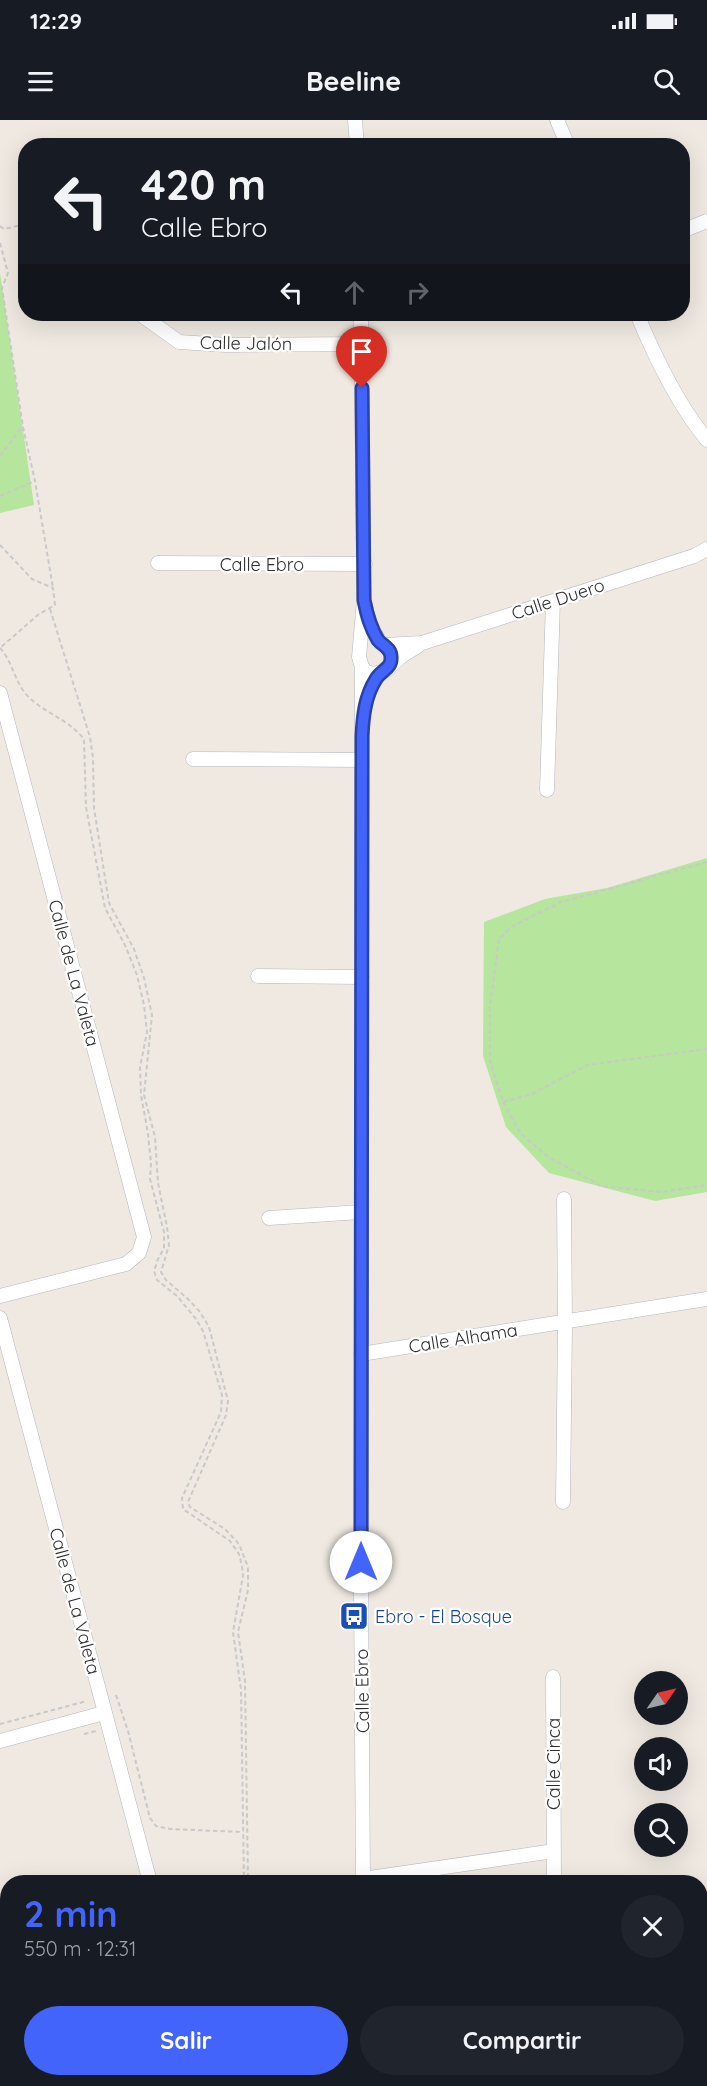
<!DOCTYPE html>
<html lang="es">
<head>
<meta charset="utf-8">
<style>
  body { margin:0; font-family:Quicksand,sans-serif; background:#20242c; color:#f1f3f6; height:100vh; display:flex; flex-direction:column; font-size:22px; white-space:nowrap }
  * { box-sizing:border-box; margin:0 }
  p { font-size:20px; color:#9ea1a6 }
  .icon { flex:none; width:33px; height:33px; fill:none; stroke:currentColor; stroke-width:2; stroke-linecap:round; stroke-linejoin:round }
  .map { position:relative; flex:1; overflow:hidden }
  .sheet { position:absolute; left:0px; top:1755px; width:708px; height:212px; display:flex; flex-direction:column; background:#171b24; border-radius:24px 24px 0 0; box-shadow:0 6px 24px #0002 }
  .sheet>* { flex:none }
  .guide { position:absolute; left:18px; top:18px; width:672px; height:183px; border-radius:24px; box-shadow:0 6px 24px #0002; background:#171b24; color:#f1f3f6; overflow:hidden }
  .needle { width:39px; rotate:56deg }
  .controls { position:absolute; left:634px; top:1551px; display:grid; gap:12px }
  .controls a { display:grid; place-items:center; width:54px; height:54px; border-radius:50%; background:#171b24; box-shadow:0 6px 24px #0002; font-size:30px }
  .pin { position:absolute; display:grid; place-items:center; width:51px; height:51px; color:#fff; margin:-62px -26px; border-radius:50% 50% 50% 0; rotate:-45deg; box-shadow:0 0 6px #0007 }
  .pin .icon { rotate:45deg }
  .me { position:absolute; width:66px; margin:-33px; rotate:0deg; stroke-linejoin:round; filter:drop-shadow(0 0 4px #0008) }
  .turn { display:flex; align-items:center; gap:21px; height:126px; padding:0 24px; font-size:27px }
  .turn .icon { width:78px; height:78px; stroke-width:2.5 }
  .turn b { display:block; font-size:42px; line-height:51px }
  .lanes { display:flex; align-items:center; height:57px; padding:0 24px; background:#0003; justify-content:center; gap:30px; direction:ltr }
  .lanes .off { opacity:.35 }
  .round { display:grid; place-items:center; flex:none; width:63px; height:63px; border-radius:32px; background:#20242c }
  .summary { display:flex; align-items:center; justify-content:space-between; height:102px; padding:0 24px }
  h1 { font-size:36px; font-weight:700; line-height:45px; color:#4264fb }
  .cta { display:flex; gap:12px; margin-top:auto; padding:12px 24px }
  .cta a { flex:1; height:69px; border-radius:36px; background:#4264fb; color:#fff; font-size:24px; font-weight:700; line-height:69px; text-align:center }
  .cta a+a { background:#20242c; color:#f1f3f6 }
  .status { display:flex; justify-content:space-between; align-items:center; height:42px; padding:0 30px; background:#171b24; direction:ltr }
  .status svg { height:16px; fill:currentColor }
  header { display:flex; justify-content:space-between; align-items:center; height:78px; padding:0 24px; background:#171b24; font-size:27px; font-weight:700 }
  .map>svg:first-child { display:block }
  .green { fill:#b6e59e }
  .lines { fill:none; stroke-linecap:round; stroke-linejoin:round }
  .minor-casing { stroke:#b4b7c1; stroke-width:15 }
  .path { stroke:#c9c9c9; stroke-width:2; stroke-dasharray:4.5 3; stroke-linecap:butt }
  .minor { stroke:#fff; stroke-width:14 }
  .route-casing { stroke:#2b41a3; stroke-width:15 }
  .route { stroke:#4264fb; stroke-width:10 }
  .labels { text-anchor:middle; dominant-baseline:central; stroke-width:4.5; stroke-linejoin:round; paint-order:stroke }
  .street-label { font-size:18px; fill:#2e2e2e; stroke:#fff }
  .transit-label { font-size:18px; fill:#164399; stroke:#fff; text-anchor:start }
</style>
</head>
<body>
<div class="status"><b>12:29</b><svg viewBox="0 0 49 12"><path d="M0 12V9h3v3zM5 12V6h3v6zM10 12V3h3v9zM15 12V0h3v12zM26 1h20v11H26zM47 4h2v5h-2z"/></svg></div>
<header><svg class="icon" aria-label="menu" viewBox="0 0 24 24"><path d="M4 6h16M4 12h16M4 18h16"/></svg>Beeline<svg class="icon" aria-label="search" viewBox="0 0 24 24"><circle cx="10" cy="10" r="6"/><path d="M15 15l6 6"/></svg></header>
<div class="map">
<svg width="707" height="1966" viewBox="0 0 707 1966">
  <rect width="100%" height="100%" fill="#efe9e1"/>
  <path class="green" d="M0,153L34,385L0,393Z
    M707,738V1072L655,1081L549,1053L506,1007L483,936L484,802L545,779L607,768Z"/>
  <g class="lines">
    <g class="minor-casing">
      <path id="minor" d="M355,0L357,26
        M557,0L568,26
        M682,111L707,101
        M140,194L179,222L226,225L361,224
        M361,194L364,480
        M637,194C654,235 678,285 707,320
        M158,443L365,444
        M380,522L369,503L364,480L359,537L362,547L366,552L373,554L385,551L403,535L418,526
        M385,525L422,523L694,436L707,429
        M362,547L361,1465L363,1762
        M0,573L144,1117L139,1133L126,1144L0,1176
        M193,639L362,640
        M547,670L553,481
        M258,856L362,857
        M269,1098L361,1092
        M0,1198L150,1762
        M361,1234L707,1179
        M563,1382L565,1203L564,1079
        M553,1557L554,1762
        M0,1621L104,1593
        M363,1759L554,1731
        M203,1959L205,1966
        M362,1966V1959"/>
    </g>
    <path class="path" d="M0,106L4,109L26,104
      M0,123L8,153L2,168L23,307L35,361L53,468
      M0,336L22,307
      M0,376L35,361
      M0,425L32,459L53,468L55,485L39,494L0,528
      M50,489L90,617L93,638L94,688L109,783L134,829L144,858L152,895L144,975L155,1017L158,1063L167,1107L169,1125L161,1152L166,1160L188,1179L200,1192L209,1207L228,1281L226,1295L188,1382L190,1387L225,1409L239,1424L248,1447V1470L238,1512L245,1561L248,1762
      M0,528C12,541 14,559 25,573C42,593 66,597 84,619L86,687L105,788L125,825L137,855L144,885L147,912L140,947L141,975L148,1014L151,1043L150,1059L164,1112V1128L158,1139L154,1151L157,1160L177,1176L196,1199L203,1211L222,1275L221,1292L182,1378L183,1389L230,1421L239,1434L242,1446L243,1456L233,1512L241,1570L244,1762
      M707,742L561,782L511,807L499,819L490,886V941L503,982L521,1014L547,1036L601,1066L661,1072L707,1065
      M503,982L532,974L587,945L707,929
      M116,1575L128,1611L150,1698L156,1706L170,1709L243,1712
      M0,1604L87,1581
      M84,1614L96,1611
      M251,1959L252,1966
      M256,1959V1966"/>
    <use href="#minor" class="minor"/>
  </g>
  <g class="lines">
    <g class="route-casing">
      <path id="route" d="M361,1442L362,616C363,596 365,576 376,559C381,550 392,549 391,537C391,528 383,526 378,520C370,507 367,495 364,480L362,268"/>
    </g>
    <use href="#route" class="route"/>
  </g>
  <defs>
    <g id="bus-square" transform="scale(1.5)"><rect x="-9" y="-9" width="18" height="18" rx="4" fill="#1a4fb4" stroke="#fff"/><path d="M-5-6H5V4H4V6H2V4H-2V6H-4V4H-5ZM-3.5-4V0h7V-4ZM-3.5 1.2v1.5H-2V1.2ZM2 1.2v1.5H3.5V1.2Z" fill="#fff"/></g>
  </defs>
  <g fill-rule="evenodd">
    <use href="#bus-square" x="354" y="1496"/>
  </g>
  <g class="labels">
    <g class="street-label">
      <text transform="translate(246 223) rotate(1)">Calle Jalón</text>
      <text x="262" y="444">Calle Ebro</text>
      <text transform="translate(558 479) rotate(-18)">Calle Duero</text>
      <text transform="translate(74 853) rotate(75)">Calle de La Valeta</text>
      <text transform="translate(463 1218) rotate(-9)">Calle Alhama</text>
      <text transform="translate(75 1481) rotate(75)">Calle de La Valeta</text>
      <text transform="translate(362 1571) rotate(-91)">Calle Ebro</text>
      <text transform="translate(553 1644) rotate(-90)">Calle Cinca</text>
    </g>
    <g class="transit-label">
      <text x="375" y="1496">Ebro - El Bosque</text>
    </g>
  </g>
</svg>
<div class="controls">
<a><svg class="needle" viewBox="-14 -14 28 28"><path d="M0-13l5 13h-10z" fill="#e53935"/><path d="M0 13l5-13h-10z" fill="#9ea1a6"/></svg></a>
<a><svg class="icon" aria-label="sound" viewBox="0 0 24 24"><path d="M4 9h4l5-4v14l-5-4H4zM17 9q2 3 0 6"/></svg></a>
<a><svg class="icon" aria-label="search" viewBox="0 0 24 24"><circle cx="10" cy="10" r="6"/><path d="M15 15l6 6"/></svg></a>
</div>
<div class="pin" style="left:362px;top:268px;background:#d93025"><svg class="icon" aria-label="arrive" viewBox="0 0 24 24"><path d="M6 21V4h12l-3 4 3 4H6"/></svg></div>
<svg class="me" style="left:361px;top:1442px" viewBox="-20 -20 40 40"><circle r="19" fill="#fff"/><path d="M0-13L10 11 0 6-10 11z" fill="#4264fb"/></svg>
<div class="guide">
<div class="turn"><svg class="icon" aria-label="left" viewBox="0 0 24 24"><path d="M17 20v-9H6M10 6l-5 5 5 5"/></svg><div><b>420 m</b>Calle Ebro</div></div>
<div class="lanes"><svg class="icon" aria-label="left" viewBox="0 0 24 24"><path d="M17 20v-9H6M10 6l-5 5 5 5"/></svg><svg class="icon off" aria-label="ahead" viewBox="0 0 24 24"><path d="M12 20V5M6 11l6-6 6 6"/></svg><svg class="icon off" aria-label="right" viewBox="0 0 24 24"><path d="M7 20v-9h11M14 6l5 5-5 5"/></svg></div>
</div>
<section class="sheet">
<div class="summary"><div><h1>2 min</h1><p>550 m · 12:31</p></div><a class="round"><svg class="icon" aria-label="close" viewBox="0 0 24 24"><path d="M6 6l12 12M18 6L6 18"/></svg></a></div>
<div class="cta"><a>Salir</a><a>Compartir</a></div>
</section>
</div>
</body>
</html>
